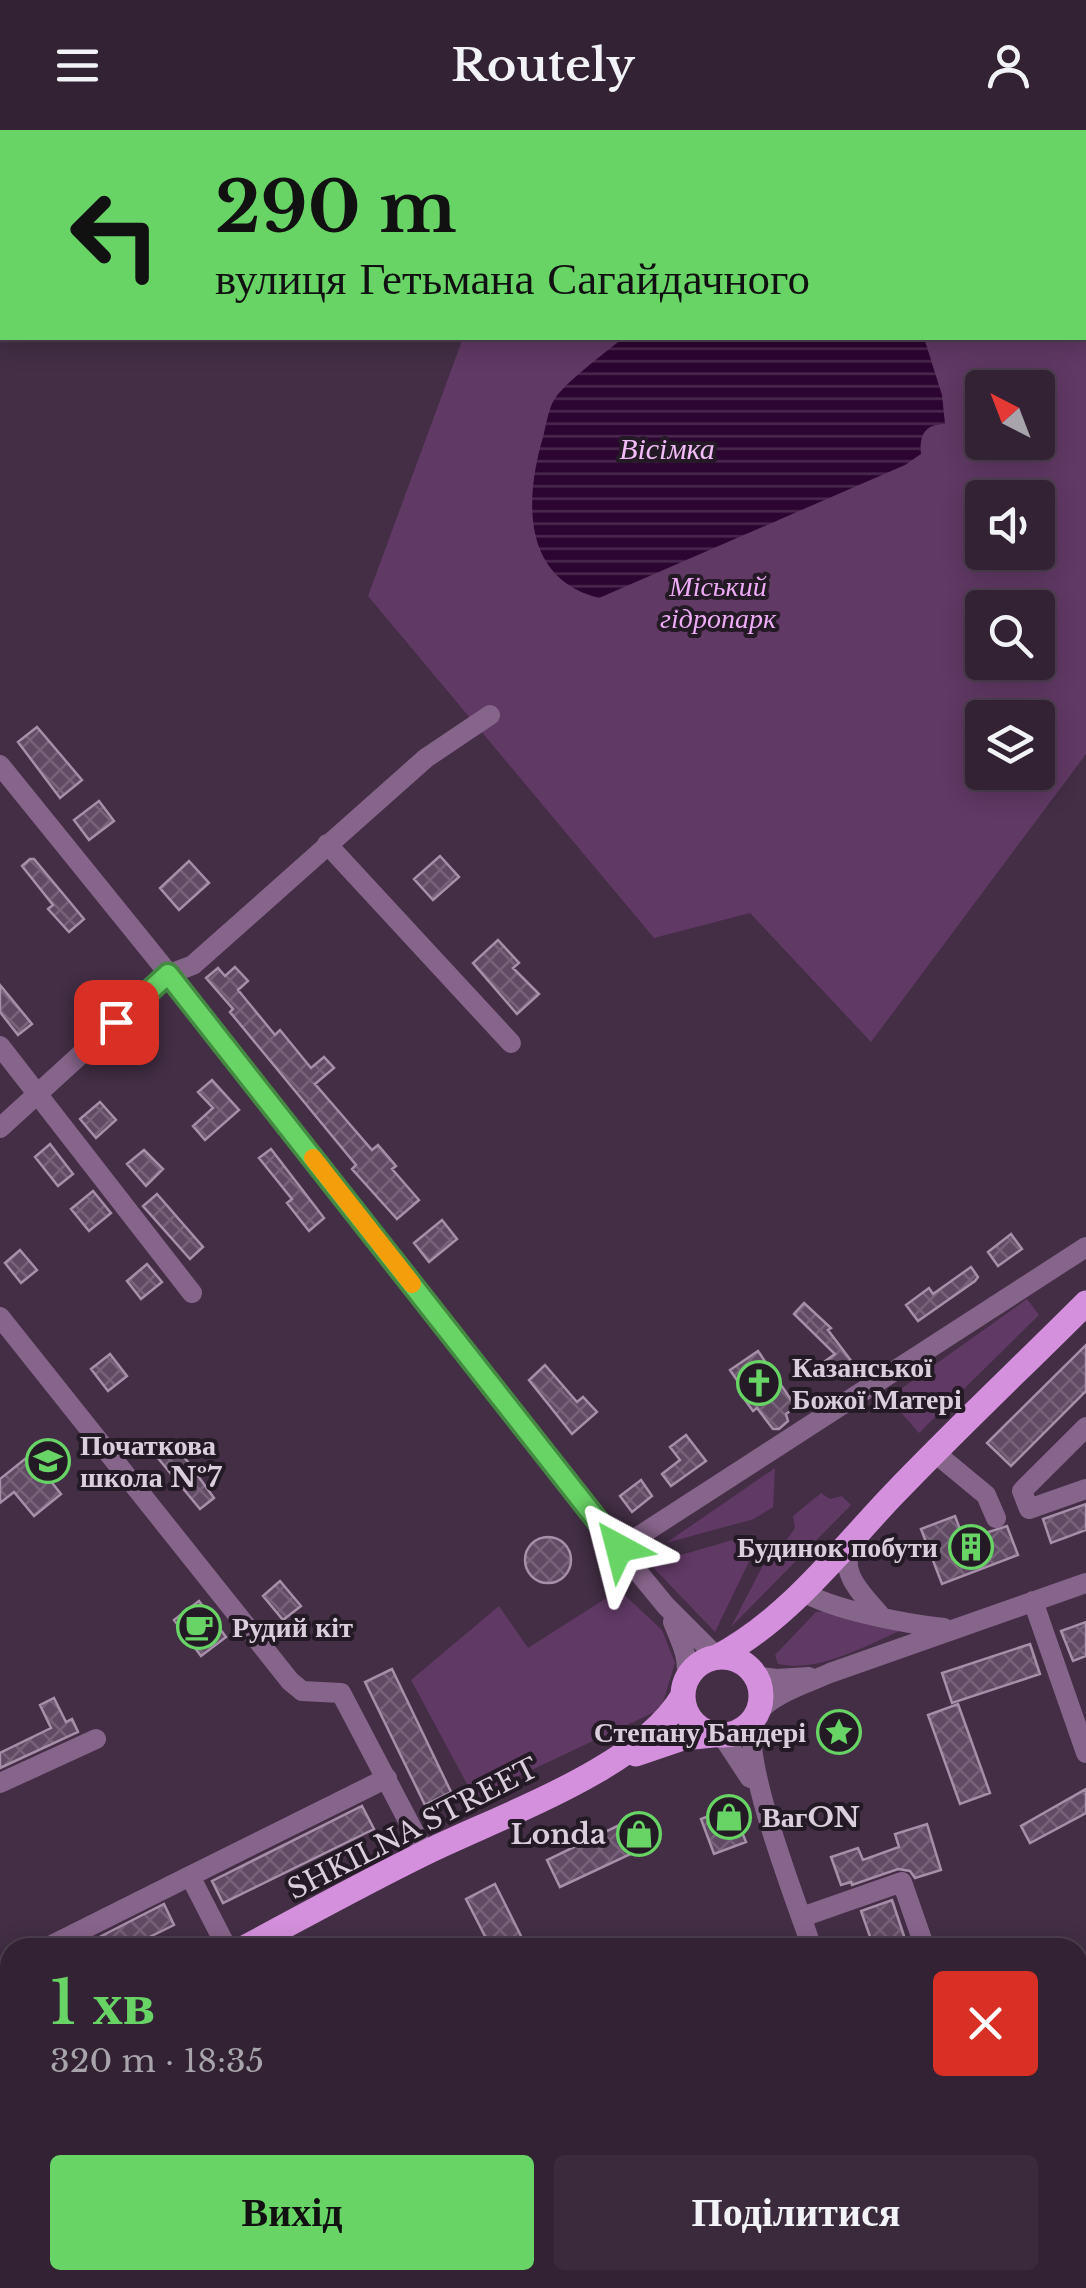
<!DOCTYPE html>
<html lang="uk">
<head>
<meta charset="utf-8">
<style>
  body { margin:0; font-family:"Libre Baskerville",serif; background:#3a2a3c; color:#f1f3f6; height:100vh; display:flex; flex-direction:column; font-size:38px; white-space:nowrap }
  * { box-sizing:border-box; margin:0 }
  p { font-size:32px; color:#a8a4ac }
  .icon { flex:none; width:55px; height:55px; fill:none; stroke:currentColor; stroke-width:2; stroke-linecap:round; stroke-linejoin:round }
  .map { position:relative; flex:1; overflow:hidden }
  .side { position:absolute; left:0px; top:1808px; width:1088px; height:352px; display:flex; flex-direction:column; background:#322234; border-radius:30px 30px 0 0; box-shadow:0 5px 25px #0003,0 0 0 2px #4d3f4f }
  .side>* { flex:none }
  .banner { position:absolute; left:0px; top:0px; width:1088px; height:210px; box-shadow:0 5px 25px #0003,0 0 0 2px #4d3f4f; background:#68d465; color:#111; overflow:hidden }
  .needle { width:65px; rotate:318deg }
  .buttons { position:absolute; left:965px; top:240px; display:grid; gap:20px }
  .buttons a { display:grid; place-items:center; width:90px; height:90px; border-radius:10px; background:#322234; box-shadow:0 5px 25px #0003,0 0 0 2px #4d3f4f; font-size:50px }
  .pin { position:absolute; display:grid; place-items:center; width:85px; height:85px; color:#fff; margin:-42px; border-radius:20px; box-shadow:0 5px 15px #0006 }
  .me { position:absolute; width:110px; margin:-55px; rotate:322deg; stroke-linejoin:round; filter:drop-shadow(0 0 8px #0008) }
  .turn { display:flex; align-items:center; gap:35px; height:210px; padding:0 50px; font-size:45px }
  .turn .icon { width:130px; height:130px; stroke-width:2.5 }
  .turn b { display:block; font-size:70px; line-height:85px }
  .round { display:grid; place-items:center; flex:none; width:105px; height:105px; border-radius:10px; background:#3a2a3c }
  .head { display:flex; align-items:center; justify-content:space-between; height:170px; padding:0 50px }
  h1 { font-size:60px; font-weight:600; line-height:75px; color:#68d465 }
  .cta { display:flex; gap:20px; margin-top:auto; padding:20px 50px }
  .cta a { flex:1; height:115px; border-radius:10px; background:#68d465; color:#111; font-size:40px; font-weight:600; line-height:115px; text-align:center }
  .cta a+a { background:#3a2a3c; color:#f1f3f6 }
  header { display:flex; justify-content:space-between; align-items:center; height:130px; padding:0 50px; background:#322234; font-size:45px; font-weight:600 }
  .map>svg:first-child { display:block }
  .green { fill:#603964; fill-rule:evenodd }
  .water { fill:url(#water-rules) }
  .building { fill:url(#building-cross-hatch); stroke:#a78ea9; stroke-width:2.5 }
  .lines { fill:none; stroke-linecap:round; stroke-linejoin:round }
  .minor { stroke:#86658a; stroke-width:20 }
  .major { stroke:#d490dc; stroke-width:25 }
  .route-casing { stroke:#448a42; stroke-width:25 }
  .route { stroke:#68d465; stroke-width:18 }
  .slow { stroke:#f59e0b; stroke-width:18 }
  .labels { text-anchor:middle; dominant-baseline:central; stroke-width:8; stroke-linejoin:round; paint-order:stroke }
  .park-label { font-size:28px; font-style:italic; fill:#edacf5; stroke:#241a25 }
  .poi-label { font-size:28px; font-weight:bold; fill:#dbcedc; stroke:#241a25; text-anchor:start }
  .street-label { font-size:28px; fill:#dbcedc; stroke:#241a25 }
  .water-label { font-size:30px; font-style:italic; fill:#f1bcf7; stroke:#241a25 }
</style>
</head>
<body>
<header><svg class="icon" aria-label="menu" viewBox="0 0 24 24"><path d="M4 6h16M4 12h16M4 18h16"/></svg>Routely<svg class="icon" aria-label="person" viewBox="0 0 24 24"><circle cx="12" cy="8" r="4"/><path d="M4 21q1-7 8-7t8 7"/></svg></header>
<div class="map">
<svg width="1086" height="2158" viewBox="0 0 1086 2158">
  <defs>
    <pattern id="water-rules" width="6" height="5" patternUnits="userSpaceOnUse" patternTransform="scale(2.5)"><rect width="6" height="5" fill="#2d0532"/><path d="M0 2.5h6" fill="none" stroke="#4b284f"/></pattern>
    <pattern id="building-cross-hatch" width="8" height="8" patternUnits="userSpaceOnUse" patternTransform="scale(2.5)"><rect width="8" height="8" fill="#614a63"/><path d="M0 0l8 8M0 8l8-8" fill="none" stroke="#776379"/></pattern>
  </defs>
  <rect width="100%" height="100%" fill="#432e45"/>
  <path class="green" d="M540,0H1086V624L871,912L750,783L654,808L368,466L463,208H1085V2H539ZM982,258H1038V312H982ZM982,368H1038V422H982ZM982,478H1038V532H982ZM982,588H1038V642H982Z
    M1027,1169L1039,1185L919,1303L888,1268Z
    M775,1338L773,1377L754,1389L666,1413Z
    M821,1363L830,1369L842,1366L851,1375L731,1497L773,1416L785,1412L795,1398L793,1386Z
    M753,1404L758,1413L715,1502L650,1434Z
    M619,1460L662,1500L675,1533L661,1579L474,1667L411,1550L499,1476L528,1518Z
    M836,1481L902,1500C864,1516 819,1543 778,1534L775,1525L816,1482Z"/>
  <path class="water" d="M623,208H924L942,265L945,294C925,294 919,305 921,324L905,335L599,468C521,448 525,369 543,307C546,296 548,280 554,270C565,252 605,223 623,208Z"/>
  <path class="building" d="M37,597L82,650L60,668L18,612Z
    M99,671L114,691L89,710L74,690Z
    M440,726L459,747L433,770L414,749Z
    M30,729H34L84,789L69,802L48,779L53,775L22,736Z
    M189,731L209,753L179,780L160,758Z
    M498,810L519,833L513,838L539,864L517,884L473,833Z
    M235,837L248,851L238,860L275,905L280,900L311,938L324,927L334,938L315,954L372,1020L378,1015L396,1036L392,1039L419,1070L397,1089L352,1039L356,1035L230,882L233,879L206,848L218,838L225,846Z
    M0,855L32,894L18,905L0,882Z
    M212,950L239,980L205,1010L193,996L213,978L198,962Z
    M100,972L116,990L96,1008L80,989Z
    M50,1014L73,1044L58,1056L35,1027Z
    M271,1019L324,1088L309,1101L287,1073L292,1069L259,1028Z
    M144,1020L163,1039L146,1056L127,1034Z
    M93,1061L111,1083L89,1101L71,1079Z
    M157,1064L203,1117L190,1129L143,1076Z
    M442,1090L457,1109L429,1132L414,1113Z
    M1011,1104L1022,1119L998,1136L988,1122Z
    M20,1120L37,1140L21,1153L5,1133Z
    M147,1134L162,1152L141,1169L127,1151Z
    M971,1137L978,1147L975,1151L918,1191L906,1175L929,1158L933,1164Z
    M804,1173L831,1198L828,1200L852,1232L831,1248L821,1234L835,1224L794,1184Z
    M1086,1215V1261L1011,1336L987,1313Z
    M758,1221L796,1277L786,1284L788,1291L779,1299H773L757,1278L753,1281L745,1270L748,1266L730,1240Z
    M110,1224L127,1246L108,1261L91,1239Z
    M545,1235L577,1272L583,1267L597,1282L572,1304L529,1250Z
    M686,1305L706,1331L671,1356L662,1344L680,1330L670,1317Z
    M174,1313L214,1368L200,1379L157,1327Z
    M30,1325L61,1364L34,1386L14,1362L0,1373V1349Z
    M641,1350L652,1366L632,1382L620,1366Z
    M1086,1374V1400L1051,1413L1043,1389Z
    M955,1386L964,1410L1007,1396L1018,1425L942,1454L921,1399Z
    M525 1430a23 23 0 1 1 46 0a23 23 0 1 1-46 0Z
    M280,1451L301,1476L283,1490L263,1466Z
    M199,1471L226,1507L201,1526L174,1490Z
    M1086,1492V1526L1073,1531L1061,1501Z
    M1030,1514L1040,1544L952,1573L942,1543Z
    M392,1539L451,1662L425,1675L365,1552Z
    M54,1568L66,1592L72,1589L78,1602L0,1638V1623L51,1598L40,1575Z
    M958,1574L990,1663L960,1674L928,1585Z
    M1086,1659V1683L1030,1713L1021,1696Z
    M362,1676L374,1699L223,1773L212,1751Z
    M732,1677L746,1712L714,1724L701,1689Z
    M636,1687L650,1715L560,1757L547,1730Z
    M927,1694L941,1740L915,1748L910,1741L898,1739L852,1755L851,1752L841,1755L831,1727L858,1718L863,1730L899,1717L895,1704Z
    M495,1754L527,1818H491L466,1769Z
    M892,1770L908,1818H874L861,1781Z
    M164,1774L174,1795L127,1818H78Z"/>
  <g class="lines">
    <path class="minor" d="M0,635L169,844L619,1419
      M327,714L511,913
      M0,916L192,1163
      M0,998L169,844L193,835L426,628L490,585
      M0,1187L290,1551L302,1561L341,1563L425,1723
      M1086,1297L1022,1361L1029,1379L1086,1359
      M934,1322L986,1365L996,1388
      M852,1408C838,1443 858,1459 880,1485
      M802,1461C831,1480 908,1494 944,1498
      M1033,1471L1086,1623
      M673,1492C681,1512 690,1528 686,1550
      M717,1527L666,1476L619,1419L1086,1117
      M755,1546L776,1549L809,1547
      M713,1605L725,1610L750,1648
      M0,1653L96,1609
      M190,1746L387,1648
      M802,1787L902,1752L925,1818
      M46,1818L190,1746L227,1818
      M812,1818C798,1775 735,1619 756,1585C770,1564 808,1553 830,1543L1086,1453
      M0,1840L10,1835
      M1078,2027L1086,2023
      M0,2039L10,2059
      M0,2093L10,2114
      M28,2150L32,2158
      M55,2150L59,2158
      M389,2150L393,2158
      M565,2150L571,2158
      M929,2150L932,2158
      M776,2158L794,2150"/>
    <path class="major" d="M683 1566a39 39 0 1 1 78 0a39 39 0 1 1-78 0Z
      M717,1527C786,1491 838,1423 891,1367C954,1301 1021,1238 1086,1173
      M636,1624L683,1608L713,1605
      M244,1818C306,1785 367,1751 429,1721C503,1685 641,1637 682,1567
      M0,1944L10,1939"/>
  </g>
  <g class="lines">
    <g class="route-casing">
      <path id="route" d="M116,892L168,844L619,1418"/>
    </g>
    <use href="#route" class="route"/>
    <path class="slow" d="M313,1028L412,1154"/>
  </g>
  <defs>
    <g id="church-ring" transform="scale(2.25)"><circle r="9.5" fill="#241a25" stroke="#68d465" stroke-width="1.5"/><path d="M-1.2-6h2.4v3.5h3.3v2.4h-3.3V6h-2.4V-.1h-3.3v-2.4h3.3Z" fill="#68d465"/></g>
    <g id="school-ring" transform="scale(2.25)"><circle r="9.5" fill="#241a25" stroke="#68d465" stroke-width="1.5"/><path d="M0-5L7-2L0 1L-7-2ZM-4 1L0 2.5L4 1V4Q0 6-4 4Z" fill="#68d465"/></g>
    <g id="building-ring" transform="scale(2.25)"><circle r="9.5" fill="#241a25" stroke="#68d465" stroke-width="1.5"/><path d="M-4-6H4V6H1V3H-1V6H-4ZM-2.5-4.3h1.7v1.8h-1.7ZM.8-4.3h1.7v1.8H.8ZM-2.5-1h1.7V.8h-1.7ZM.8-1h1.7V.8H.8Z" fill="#68d465"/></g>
    <g id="cafe-ring" transform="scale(2.25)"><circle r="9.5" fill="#241a25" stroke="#68d465" stroke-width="1.5"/><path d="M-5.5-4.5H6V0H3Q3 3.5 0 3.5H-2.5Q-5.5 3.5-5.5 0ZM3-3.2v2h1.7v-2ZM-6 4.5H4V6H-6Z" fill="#68d465"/></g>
    <g id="sight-ring" transform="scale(2.25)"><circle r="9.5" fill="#241a25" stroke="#68d465" stroke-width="1.5"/><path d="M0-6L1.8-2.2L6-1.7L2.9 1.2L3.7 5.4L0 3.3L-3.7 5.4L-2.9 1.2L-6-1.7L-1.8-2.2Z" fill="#68d465"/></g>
    <g id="shop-ring" transform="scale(2.25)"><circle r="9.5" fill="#241a25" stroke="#68d465" stroke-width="1.5"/><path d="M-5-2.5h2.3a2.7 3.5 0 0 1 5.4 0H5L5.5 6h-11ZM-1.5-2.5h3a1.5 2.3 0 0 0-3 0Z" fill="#68d465"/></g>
  </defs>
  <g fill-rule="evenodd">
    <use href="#church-ring" x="759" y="1253"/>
    <use href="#school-ring" x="48" y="1331"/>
    <use href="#building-ring" x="971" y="1417"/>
    <use href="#cafe-ring" x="199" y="1497"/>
    <use href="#sight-ring" x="839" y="1602"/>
    <use href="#shop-ring" x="729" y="1687"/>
    <use href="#shop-ring" x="639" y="1704"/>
  </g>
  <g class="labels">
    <g class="park-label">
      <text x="718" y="456">Міський<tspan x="718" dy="32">гідропарк</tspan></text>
    </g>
    <g class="poi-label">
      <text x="792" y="1237">Казанської<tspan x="792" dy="32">Божої Матері</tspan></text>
      <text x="80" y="1315">Початкова<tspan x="80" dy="32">школа №7</tspan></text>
      <text x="938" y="1417" text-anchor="end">Будинок побути</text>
      <text x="232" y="1497">Рудий кіт</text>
      <text x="806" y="1602" text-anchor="end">Степану Бандері</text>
      <text x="762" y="1687">ВагON</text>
      <text x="606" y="1704" text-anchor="end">Londa</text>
    </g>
    <g class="street-label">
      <text transform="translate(413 1699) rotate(-27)">SHKILNA STREET</text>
    </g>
    <g class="water-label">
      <text x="667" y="318">Вісімка</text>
    </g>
  </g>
</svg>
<div class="buttons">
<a><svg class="needle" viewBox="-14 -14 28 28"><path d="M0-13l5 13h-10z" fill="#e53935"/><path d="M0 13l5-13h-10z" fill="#a8a4ac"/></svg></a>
<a><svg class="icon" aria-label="sound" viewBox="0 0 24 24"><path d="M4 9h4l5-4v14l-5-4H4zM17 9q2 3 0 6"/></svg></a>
<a><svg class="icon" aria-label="search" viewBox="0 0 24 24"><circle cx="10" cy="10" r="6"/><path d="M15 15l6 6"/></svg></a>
<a><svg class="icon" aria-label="layers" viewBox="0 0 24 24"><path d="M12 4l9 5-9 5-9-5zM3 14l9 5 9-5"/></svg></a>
</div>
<div class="pin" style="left:116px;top:892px;background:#d93025"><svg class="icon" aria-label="arrive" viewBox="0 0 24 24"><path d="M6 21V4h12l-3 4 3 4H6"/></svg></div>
<svg class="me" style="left:619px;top:1418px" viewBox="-20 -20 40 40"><path d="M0-17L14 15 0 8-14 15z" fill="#68d465" stroke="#fff" stroke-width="4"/></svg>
<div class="banner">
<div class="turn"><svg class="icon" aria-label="left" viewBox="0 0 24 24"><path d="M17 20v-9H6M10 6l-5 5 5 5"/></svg><div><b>290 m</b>вулиця Гетьмана Сагайдачного</div></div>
</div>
<section class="side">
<div class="head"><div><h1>1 хв</h1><p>320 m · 18:35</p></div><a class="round" style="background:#d93025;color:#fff"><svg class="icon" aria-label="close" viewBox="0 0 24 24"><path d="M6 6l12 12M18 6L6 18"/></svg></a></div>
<div class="cta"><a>Вихід</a><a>Поділитися</a></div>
</section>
</div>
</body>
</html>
